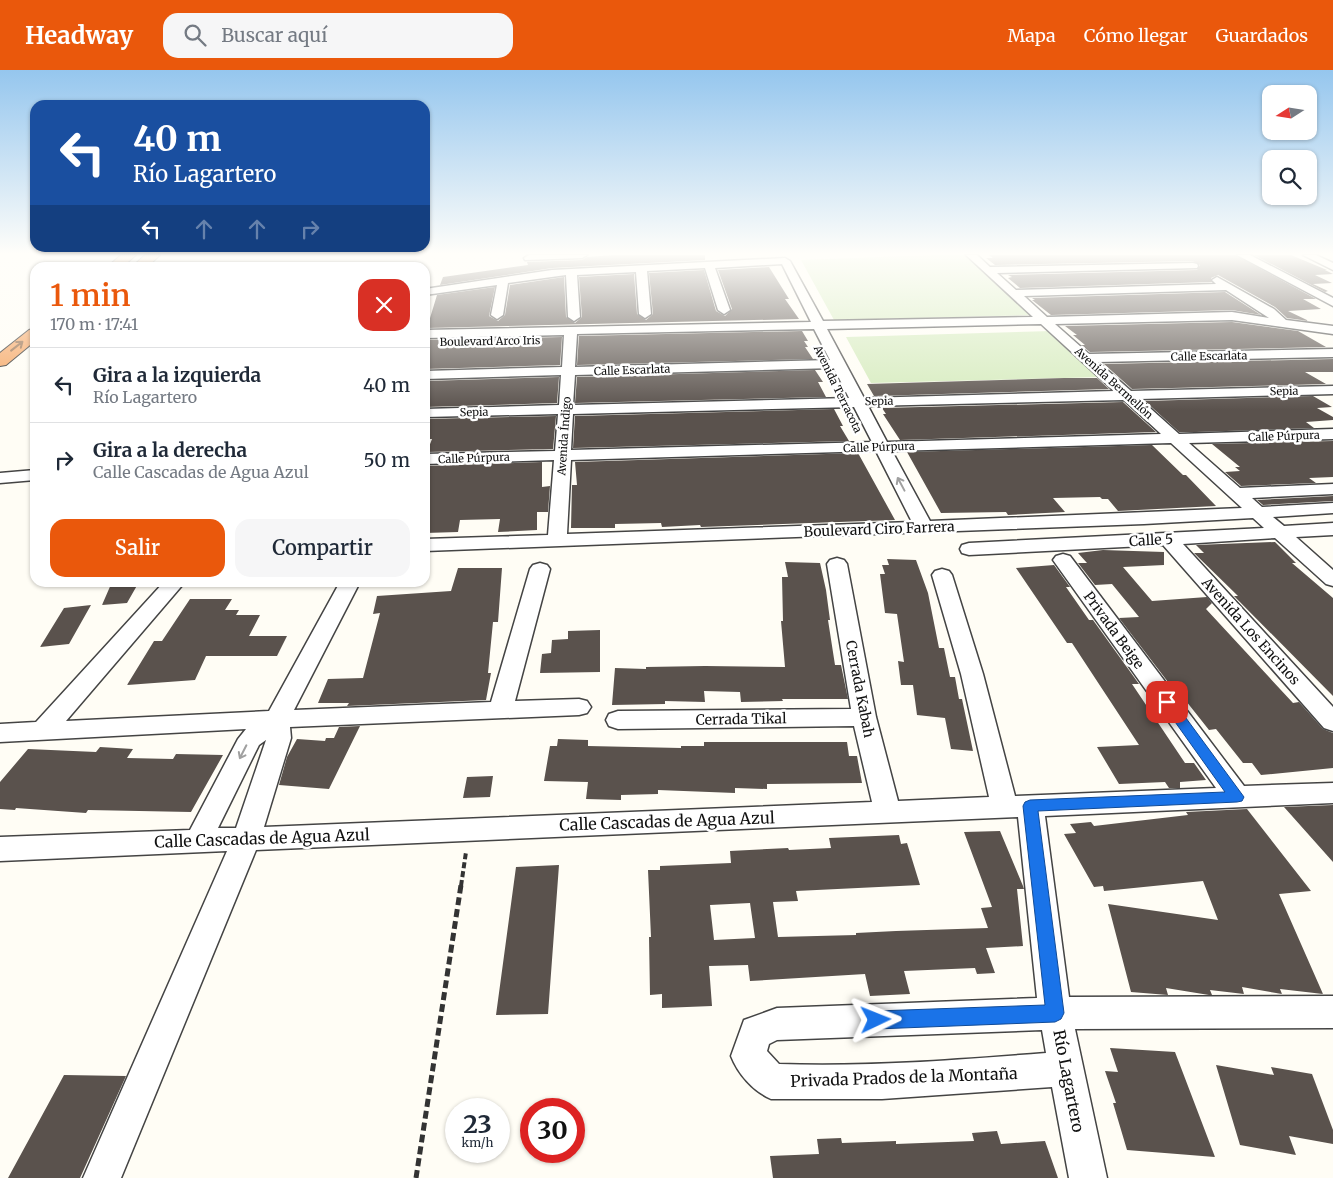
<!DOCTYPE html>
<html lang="es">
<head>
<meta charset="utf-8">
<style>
  body { margin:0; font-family:Merriweather,serif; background:#f6f6f7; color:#1f2937; height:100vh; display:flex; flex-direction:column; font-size:19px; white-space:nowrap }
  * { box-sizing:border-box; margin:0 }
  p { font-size:16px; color:#747a83 }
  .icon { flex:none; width:28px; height:28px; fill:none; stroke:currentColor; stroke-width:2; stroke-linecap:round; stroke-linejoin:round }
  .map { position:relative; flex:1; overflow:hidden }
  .side { position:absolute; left:30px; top:192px; width:400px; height:325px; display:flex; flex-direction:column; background:#fff; border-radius:15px; box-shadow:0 1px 4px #0004 }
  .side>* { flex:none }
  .top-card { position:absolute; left:30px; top:30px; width:400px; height:152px; border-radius:15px; box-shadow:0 1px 4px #0004; background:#1a4fa0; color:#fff; overflow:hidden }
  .needle { width:32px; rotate:258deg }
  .tools { position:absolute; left:1262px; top:15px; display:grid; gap:10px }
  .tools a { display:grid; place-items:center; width:55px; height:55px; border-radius:10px; background:#fff; box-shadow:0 1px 4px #0004; font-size:25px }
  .speed { position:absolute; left:445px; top:1028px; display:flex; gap:10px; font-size:25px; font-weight:700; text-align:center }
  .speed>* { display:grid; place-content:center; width:65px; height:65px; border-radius:50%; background:#fff; box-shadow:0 1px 4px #0004; line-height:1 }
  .speed small { font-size:12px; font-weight:400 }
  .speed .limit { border:8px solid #d22; background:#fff; color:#111 }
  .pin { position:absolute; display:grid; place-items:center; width:42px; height:42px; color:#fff; margin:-21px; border-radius:10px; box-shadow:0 2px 8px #0006 }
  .me { position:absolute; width:55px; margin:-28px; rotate:88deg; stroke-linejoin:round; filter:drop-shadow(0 0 4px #0008) }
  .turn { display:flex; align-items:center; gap:18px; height:105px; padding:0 20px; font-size:22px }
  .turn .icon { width:65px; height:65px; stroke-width:2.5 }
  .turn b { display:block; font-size:35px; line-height:42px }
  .lanes { display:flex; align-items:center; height:48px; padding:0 20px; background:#0003; justify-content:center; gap:25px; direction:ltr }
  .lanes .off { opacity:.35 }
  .round { display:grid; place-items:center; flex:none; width:52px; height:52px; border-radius:15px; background:#f6f6f7 }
  .head { display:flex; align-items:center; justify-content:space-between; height:85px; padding:0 20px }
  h1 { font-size:30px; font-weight:600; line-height:38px; color:#ea580c }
  .action { display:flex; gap:10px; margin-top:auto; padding:10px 20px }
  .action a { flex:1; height:58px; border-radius:15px; background:#ea580c; color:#fff; font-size:20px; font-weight:600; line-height:58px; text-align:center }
  .action a+a { background:#f6f6f7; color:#1f2937 }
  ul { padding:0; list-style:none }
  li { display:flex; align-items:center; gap:15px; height:75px; padding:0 20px; border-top:1px solid #e0e1e3 }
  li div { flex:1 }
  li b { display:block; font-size:19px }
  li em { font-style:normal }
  header { display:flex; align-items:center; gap:30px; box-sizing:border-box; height:70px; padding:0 25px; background:#ea580c; color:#fff }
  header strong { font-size:24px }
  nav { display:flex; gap:28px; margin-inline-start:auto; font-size:18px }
  .search { width:350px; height:45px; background:#f6f6f7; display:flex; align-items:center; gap:12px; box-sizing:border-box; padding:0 18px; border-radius:15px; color:#747a83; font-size:19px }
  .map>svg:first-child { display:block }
  .green { fill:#d5ebbd }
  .building { fill:#5a524d; fill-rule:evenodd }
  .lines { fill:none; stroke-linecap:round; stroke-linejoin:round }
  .street-casing { stroke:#444; stroke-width:3 }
  .highway-casing { stroke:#222; stroke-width:2 }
  .path-far1 { stroke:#333; stroke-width:4; stroke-dasharray:6 3; stroke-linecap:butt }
  .path { stroke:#333; stroke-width:5; stroke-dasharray:8 4; stroke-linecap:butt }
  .street { fill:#fff; fill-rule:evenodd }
  .highway { fill:#f5a25d; fill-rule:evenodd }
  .oneway { stroke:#8e613b }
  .oneway2 { stroke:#a0a0a0 }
  .route { fill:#1a73e8; stroke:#114b97 }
  .labels { text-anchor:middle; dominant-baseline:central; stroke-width:5; stroke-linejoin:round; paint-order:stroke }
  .far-street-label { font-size:11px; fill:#111; stroke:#fff }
  .street-label { font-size:14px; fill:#111; stroke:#fff }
  .near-street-label { font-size:16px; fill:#111; stroke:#fff }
</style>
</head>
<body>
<header>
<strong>Headway</strong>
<div class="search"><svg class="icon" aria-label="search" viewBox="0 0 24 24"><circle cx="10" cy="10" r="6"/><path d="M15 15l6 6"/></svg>Buscar aquí</div>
<nav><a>Mapa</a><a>Cómo llegar</a><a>Guardados</a></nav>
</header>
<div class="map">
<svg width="1333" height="1108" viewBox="0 0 1333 1108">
  <rect width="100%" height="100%" fill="#fffdf5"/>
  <path class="green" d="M933,185H966L1033,245L834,250L801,190Z
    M1052,261L1102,307L871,313L846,267Z"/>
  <path class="building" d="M613,185H705V190L552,198L440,215L443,207L528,195L527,192L582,190L587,187Z
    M989,185H1235L1316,229H1303L1321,239L1288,241L1309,251L1287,248L1275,237L1218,205L1211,208L1212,212L1020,218L1008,208L1012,207L1008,205L1197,200L1200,195L1193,191L995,195L986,188H993Z
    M1254,185H1291L1327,200H1325L1333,204L1315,205L1332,213L1313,214L1328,221L1325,222Z
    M769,197L789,229H785L799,249L427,258L437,225L495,217L489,246L498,251L505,245L510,215L564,207L566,247L575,253L582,247L579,207L634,204L637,244L646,250L653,244L649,203L704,200L716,241L725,246L732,239L718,200Z
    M1225,222L1261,245L1232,240L1051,245L1032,230H1035L1032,228Z
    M1232,252L1298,261L1326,277L1090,282L1081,275H1085L1073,265H1077L1065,256Z
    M802,261L808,271H804L808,277H805L813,289L577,295L579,266Z
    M562,267L560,295L425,299V270Z
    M1333,289V302H1305L1326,314L1132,319L1104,294Z
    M815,300L823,312H818L826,327L575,333L577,307Z
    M559,307L557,333L425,337V311Z
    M1064,308H1097L1109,319L874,326L867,314Z
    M1313,326L1332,337L1317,338L1333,347V350L1306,352L1314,358L1196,362H1179L1145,331Z
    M1123,332L1156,362L900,370L883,344H886L882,338Z
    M834,339L843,356H840L849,371L573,378L575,346Z
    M556,346L553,379L427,382L432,369H425V349Z
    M1333,371V407L1309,408L1316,413L1241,416L1225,402L1240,401L1235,397H1240L1212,374Z
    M1152,375L1183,405H1186L1216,436L1118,441L1108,429H1102L1100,427L1053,428L1065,442L1008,445L1006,442L941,443L907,382Z
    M858,383L895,450L701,457L700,455L662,457L661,453L615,454V458H571L572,415H577L575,392Z
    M542,392V417L550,416L548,442H537V460L498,462L500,449L460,450L458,462L425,463V396Z
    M1333,426V431L1263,435L1257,430Z
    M1275,472L1296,493H1292L1333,528V626L1234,526H1238L1194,483H1204L1196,475Z
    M1103,480L1164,482V495L1123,497L1152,531L1207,527L1212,533L1206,539L1293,633L1299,632L1323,659L1333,663V698L1261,705L1252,693H1243L1216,659L1209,660L1171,612H1168L1119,548L1139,547L1112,514L1095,515L1078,493H1087L1078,483Z
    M887,489L916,490L928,523L939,578H944L950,607H955L959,629H962L973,681L951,679L945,648L917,645L913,615H901L898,591L904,592L897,544L885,543L880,504H885L882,495H889Z
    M785,492L820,493L826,520L830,550H828L835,595H841L848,629H782L783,631L741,632L740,622L704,621L705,632L665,631V634L612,635L615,598L646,599V597L705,596L785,597L781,551H783L782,507H788Z
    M1054,495L1070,517H1066L1089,550H1093L1139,614H1132L1185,693H1194L1206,710L1180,712V718H1169L1165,712L1119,714L1097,677L1139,675L1072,573H1067L1016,498Z
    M458,498H502L498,552H493L488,603H491L486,630L347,636L349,633H318L328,609L363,608L380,543L373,544L377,526L451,521Z
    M112,512H139L127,533L102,535Z
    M190,529H232L225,540H239L236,545H260L249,566H287L277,586H206L195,610L127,615L154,571H162Z
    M91,535L69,574L40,577L64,538Z
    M600,560V602L540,603L542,584L551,583L552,570L568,569V561Z
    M360,656L329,719L279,715L287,687L297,669L325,671L326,668H334L339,657Z
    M558,669L588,670V676L681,678V676H704V672H847L849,686H857L862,713L767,714V719L735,718V723L658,720V724L621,725V730L586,729L588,712L544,711L550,676H557Z
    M100,677L133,679L127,688L173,689L176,684L223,685L191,742L88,740L86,743L16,738L15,740L0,739V712L28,679L96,682Z
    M493,706L490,727L463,728L467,707Z
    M1333,735V792L1284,737Z
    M1247,739L1311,821L1279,824L1323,924L1280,919L1282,924L1242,917L1244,924L1210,920L1212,925H1209L1166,918L1168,925L1131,922L1108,834L1218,850L1203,811L1104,821L1103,816L1094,817L1064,764L1076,763L1070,754L1091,752L1094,756L1188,745L1186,742Z
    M1000,761L1023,816L1024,819H1017L1023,876L986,878L995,903L977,904L975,898L904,901L910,924L870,926L865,904L750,911L748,895L709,896L712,936L662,938V924L650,925L649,867H651L648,800H660V796L731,793L730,781L788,778L789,780L831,778L829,768L899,765L901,774L907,773L920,815L796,821L798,831L773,832L778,867L856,865V863L896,861L988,858L981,838L992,837L964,762ZM750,833L755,868L714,870L710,835Z
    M559,795L548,944L496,945L516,797Z
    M1110,978L1175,982L1215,1087L1127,1080L1113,1033H1116L1105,1001L1118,1002Z
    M1216,995L1274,1005L1271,997L1312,1004L1333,1060V1074L1289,1066L1296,1085L1240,1075Z
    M64,1005L126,1006L80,1108H8Z
    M997,1061L1001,1074L1045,1071L1058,1108H773L770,1086L819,1084L817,1069L841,1068L842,1073L896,1071V1074L974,1071L972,1063Z"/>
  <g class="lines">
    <g class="street-casing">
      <path id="street" d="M529,185H587L582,188L525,190L524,188Z
        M966,185H977L990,197L1193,193L1197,194L1198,196L1197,198L997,203L1016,220L1216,214L1212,210L1217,207L1274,239L1286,250L1333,256V264L1232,250L1055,254L1089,284L1333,279V287L1098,292L1131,321L1333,316V324L1140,329L1179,364L1333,359V369L1189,373L1240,418L1333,414V424L1252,428L1262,437L1333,433V443L1273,447L1284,456L1333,453V465L1296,467L1333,500V516L1326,514L1275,468L1183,474L1333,637V661L1324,658L1163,475L969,485L962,483L960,479L962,475L969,473L1264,458L1253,448L1144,454L425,481V469L548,465L554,390L425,394V384L555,381L558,344L425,347V339L559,335L561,305L425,309V301L562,297L564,265L425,268V260L811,252L782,194L715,198L730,240L724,244L718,240L705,198L647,201L651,244L645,248L639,244L636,202L577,205L580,247L574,251L568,247L566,205L508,213L503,245L497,249L491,245L497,215L425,225V219L552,200L785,188L790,191L823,251L1033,247ZM1226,220L1269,248L1232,242L1047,247L1024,226ZM1041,254L1114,321L864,328L827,259ZM814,259L830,290L575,297L577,264ZM834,298L849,328L573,335L575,305ZM1124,330L1161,364L887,372L868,336ZM854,337L872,372L571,380L573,344ZM1171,373L1242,438L930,451L892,381ZM876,381L912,452L567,464L571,390Z
        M1237,185H1250L1333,228V236Z
        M1303,185H1316L1333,193V200Z
        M35,400V410L0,413V403Z
        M1063,484L1070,486L1244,716L1333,713V733L1045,746L1069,927L1333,926V958L1075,959L1107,1108H1069L1052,1017L882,1029H771C753,1021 738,1004 731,986L744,950L777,938L1037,928L1018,747L256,780L121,1108H83L227,781L0,791V767L190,760L238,669L246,659L0,672V654L36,652L164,512H185L66,651L269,641L340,512H360L294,640L491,632L530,499L533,495L540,493L547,495L550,499L515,631L579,629L587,631L591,637L587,643L579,645L290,657L291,668L264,757L872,732L854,656L618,659L609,656L606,650L609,644L618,641L851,639L827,494L830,490L837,488L844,490L847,494L876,647L898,731L989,727L961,604L932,505L935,501L942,499L949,501L952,505L983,604L1015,726L1216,718L1053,490L1056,486ZM266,670L236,758H218L259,675ZM1042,960L1046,983C957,990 868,997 779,994L767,981L769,974L777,970Z"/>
    </g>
    <g class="highway-casing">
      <path id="highway" d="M121,185H136L121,198H106Z
        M145,185H160L146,198H131Z
        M35,258V271L6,295L0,296V283L29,260Z"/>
    </g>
    <path class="path-far1" d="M461,816L466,782"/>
    <path class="path" d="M416,1108L461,815"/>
    <use href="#street" class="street"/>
    <use href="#highway" class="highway"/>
  </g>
  <defs><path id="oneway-shaft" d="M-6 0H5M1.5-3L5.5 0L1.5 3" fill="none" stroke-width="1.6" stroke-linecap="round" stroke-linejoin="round" transform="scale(1.25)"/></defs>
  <use class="oneway" href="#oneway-shaft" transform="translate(17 276) rotate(-38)"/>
  <g class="oneway2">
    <use href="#oneway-shaft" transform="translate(901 414) rotate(-118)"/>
    <use href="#oneway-shaft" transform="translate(243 682) rotate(117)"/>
  </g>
  <linearGradient id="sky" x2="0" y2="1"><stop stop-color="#95c6ee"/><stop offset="0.54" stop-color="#fffefa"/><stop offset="1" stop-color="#fffefa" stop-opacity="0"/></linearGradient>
  <rect width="1333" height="340" fill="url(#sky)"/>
  <path class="route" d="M1167,628L1172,629L1244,727L1242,731L1237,732L1038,741L1064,943L1061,949L1055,952L876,959L870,956L867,950L870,944L876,941L1045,935L1023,736L1025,732L1030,730L1225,722L1163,635L1161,632Z"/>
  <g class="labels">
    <g class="far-street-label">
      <text transform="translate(490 271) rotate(-1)">Boulevard Arco Iris</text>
      <text transform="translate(1209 286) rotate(-1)">Calle Escarlata</text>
      <text transform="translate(632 300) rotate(-2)">Calle Escarlata</text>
      <text transform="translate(1114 313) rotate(42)">Avenida Bermellón</text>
      <text transform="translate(838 319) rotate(64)">Avenida Terracota</text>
      <text transform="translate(1284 321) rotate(-1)">Sepia</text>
      <text transform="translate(879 331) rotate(-1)">Sepia</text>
      <text transform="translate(474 342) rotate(-1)">Sepia</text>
      <text transform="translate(564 366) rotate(-86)">Avenida Índigo</text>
      <text transform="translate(1284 366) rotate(-2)">Calle Púrpura</text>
      <text transform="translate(879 377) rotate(-2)">Calle Púrpura</text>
      <text transform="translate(474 388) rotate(-2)">Calle Púrpura</text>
    </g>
    <g class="street-label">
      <text transform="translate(879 459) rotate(-2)">Boulevard Ciro Farrera</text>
      <text transform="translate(1151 470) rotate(-3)">Calle 5</text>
      <text transform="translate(1114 560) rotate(54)">Privada Beige</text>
      <text transform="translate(1251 561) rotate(48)">Avenida Los Encinos</text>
      <text transform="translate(860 619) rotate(79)">Cerrada Kabah</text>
      <text transform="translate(741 649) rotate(-1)">Cerrada Tikal</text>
    </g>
    <g class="near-street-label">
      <text transform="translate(667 751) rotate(-2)">Calle Cascadas de Agua Azul</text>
      <text transform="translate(262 768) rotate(-2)">Calle Cascadas de Agua Azul</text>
      <text transform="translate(904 1007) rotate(-2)">Privada Prados de la Montaña</text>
      <text transform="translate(1069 1011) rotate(79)">Río Lagartero</text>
    </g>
  </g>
</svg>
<div class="tools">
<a><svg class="needle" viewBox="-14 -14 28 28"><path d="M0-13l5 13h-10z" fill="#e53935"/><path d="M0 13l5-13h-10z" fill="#747a83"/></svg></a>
<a><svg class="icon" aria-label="search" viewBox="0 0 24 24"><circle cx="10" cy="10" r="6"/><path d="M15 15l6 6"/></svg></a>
</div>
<div class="speed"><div>23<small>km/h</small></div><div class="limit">30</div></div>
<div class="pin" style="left:1167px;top:632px;background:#d93025"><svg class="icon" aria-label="arrive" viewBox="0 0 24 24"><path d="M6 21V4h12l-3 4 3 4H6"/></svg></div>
<svg class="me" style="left:876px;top:950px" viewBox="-20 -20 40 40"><path d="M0-17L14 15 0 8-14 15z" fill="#1a73e8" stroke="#fff" stroke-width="4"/></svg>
<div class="top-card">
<div class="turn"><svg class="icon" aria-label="left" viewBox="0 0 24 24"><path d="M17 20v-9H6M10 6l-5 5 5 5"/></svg><div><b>40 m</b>Río Lagartero</div></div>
<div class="lanes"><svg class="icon" aria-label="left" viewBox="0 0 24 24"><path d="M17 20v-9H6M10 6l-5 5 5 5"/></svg><svg class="icon off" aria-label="ahead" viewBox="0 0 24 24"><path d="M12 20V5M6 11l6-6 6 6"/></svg><svg class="icon off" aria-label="ahead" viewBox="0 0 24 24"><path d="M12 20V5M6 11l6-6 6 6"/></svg><svg class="icon off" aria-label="right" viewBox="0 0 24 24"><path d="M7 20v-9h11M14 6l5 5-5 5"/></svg></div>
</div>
<section class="side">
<div class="head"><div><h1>1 min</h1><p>170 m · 17:41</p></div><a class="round" style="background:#d93025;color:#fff"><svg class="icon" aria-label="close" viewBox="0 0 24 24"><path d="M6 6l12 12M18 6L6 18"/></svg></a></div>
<ul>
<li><svg class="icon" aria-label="left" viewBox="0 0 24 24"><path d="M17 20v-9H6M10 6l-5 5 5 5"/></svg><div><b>Gira a la izquierda</b><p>Río Lagartero</p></div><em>40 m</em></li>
<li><svg class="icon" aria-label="right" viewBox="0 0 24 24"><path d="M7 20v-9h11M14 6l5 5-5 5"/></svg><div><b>Gira a la derecha</b><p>Calle Cascadas de Agua Azul</p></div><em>50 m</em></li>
</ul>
<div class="action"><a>Salir</a><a>Compartir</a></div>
</section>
</div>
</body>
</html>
